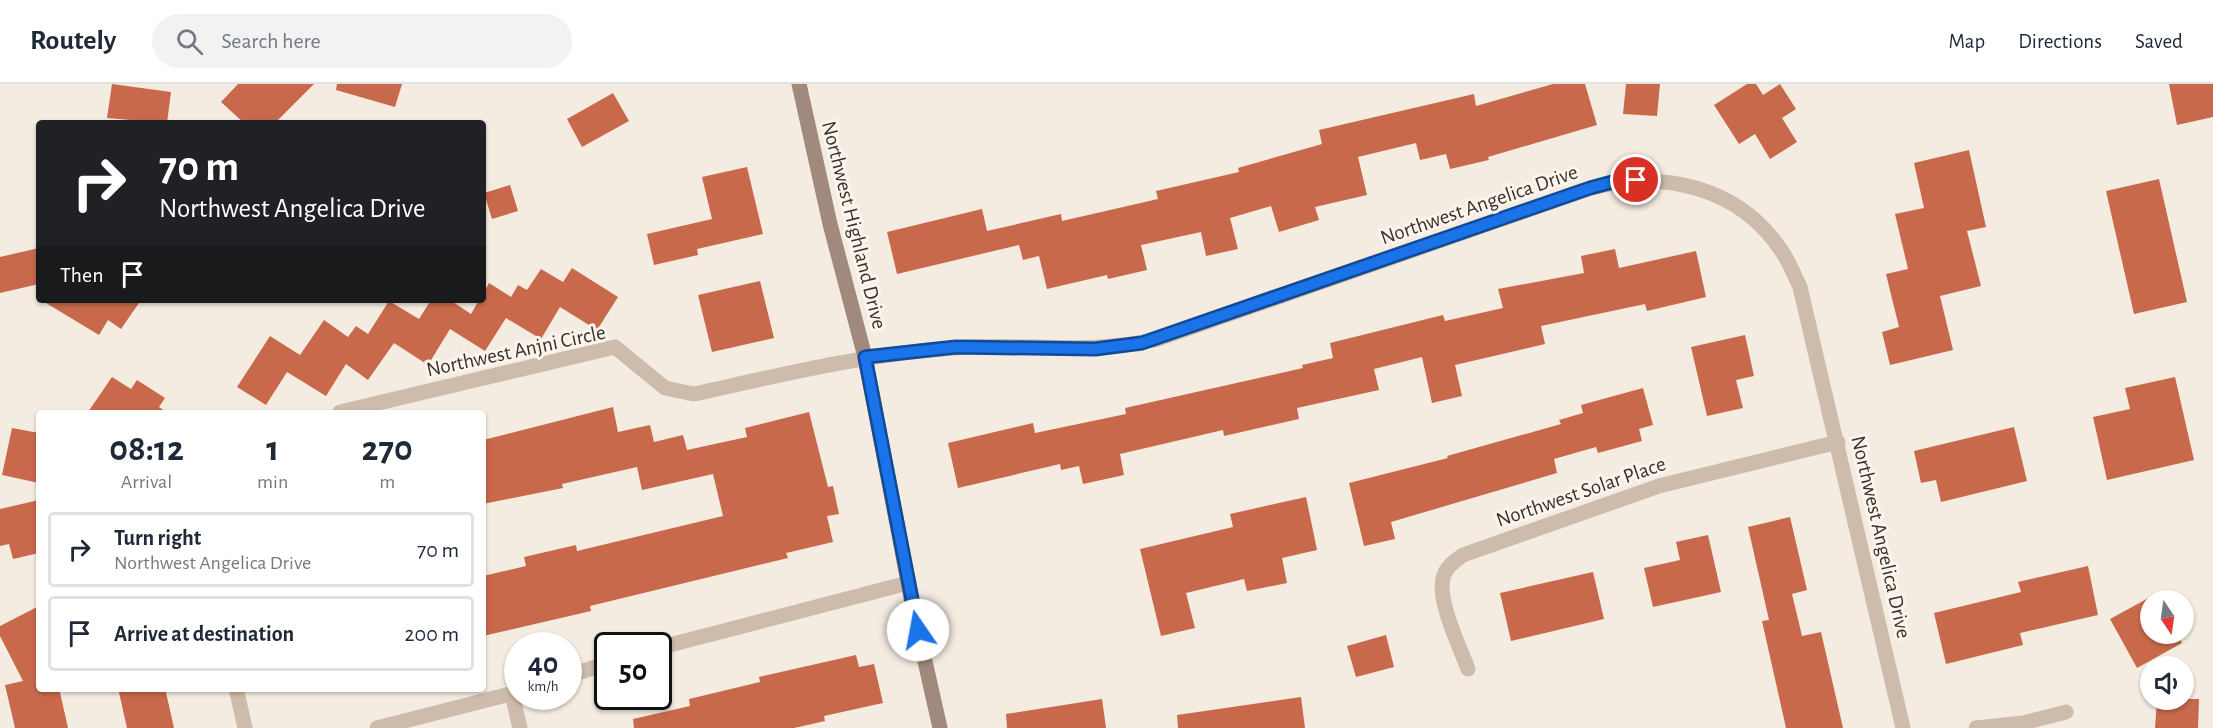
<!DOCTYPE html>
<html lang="en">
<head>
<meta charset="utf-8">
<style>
  body { margin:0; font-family:"Alegreya Sans",sans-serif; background:#f2f2f3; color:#1f2937; height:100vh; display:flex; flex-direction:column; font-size:22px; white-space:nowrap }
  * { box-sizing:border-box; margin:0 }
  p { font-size:20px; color:#747a83 }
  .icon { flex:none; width:33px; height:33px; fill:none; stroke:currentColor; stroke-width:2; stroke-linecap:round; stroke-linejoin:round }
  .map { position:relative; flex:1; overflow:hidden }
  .panel { position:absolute; left:36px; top:326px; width:450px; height:282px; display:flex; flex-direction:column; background:#fff; border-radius:6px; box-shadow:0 2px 4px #0004 }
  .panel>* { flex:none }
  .top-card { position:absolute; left:36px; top:36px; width:450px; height:183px; border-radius:6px; box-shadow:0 2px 4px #0004; background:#202124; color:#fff; overflow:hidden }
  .needle { width:39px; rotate:167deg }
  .buttons { position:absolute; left:2140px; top:506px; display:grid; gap:12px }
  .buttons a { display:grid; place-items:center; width:54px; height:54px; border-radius:50%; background:#fff; box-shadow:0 2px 4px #0004; font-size:30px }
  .speed { position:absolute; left:504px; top:548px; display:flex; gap:12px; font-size:30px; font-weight:700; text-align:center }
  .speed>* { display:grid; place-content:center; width:78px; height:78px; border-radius:50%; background:#fff; box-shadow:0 2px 4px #0004; line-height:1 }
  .speed small { font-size:15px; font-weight:400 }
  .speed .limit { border:3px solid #111; border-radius:9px; background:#fff; color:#111 }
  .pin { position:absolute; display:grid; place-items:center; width:51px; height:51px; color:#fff; margin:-26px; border:3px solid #fff; border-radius:50%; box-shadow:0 2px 6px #0007 }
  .me { position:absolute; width:66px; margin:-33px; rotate:348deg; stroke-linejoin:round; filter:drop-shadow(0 0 4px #0008) }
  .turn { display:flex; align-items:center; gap:21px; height:126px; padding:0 24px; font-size:27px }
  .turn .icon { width:78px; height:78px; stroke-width:2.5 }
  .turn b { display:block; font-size:42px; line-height:51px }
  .then { display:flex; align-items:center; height:57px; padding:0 24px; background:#0003; gap:12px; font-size:22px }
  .eta { display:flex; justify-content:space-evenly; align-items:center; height:102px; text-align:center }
  .eta b { font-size:36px; font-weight:700; line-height:42px }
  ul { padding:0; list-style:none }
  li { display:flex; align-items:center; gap:18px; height:75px; margin:0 12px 9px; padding:0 12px; border:3px solid #e0e1e3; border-radius:6px }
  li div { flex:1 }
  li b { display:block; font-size:22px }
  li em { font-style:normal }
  header { display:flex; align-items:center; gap:36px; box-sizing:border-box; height:84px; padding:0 30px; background:#fff; border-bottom:2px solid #e0e1e3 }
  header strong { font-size:28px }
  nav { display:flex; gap:33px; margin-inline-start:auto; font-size:21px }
  .search { width:420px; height:54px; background:#f2f2f3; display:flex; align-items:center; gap:15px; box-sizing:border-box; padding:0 21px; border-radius:33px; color:#747a83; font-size:22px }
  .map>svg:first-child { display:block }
  .building { fill:#c8694b }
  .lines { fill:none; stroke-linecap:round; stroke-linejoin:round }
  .street { stroke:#cdbbac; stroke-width:15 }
  .secondary { stroke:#a18a7d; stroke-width:15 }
  .route-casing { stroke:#114b97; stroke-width:15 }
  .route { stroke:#1a73e8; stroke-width:10 }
  .labels { text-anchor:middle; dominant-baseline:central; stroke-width:6; stroke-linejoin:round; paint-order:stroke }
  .street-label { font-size:21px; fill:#3b302b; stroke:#fbf5ee }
</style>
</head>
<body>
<header>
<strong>Routely</strong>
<div class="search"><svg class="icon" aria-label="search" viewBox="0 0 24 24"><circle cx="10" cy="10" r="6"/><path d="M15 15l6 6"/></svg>Search here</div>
<nav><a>Map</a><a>Directions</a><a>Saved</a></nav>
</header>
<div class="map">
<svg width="2213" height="644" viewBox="0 0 2213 644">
  <rect width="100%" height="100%" fill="#f4ebe1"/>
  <path class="building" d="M112,0L171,8L167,39L107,34Z
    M238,0H314L275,39H244L221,18Z
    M337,0H402L395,23L336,6Z
    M1553,0H1585L1597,41L1488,73L1489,76L1450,85L1446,70L1420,76L1416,59L1358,73L1367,111L1315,123L1319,136L1279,148L1271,122L1230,134L1238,165L1206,172L1201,148L1141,161L1147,186L1108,195L1107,191L1047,205L1039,172L1023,176L1019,161L897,190L887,148L982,125L987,147L1061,130L1062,137L1158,115L1156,107L1239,88L1238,84L1322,60L1319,46L1474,10L1476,22Z
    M1626,0H1660L1657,32L1623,30Z
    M1747,0H1756L1763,11L1780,0L1796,25L1782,34L1797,58L1770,75L1755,50L1739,60L1714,21Z
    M2169,0H2213V33L2177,41Z
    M613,9L629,37L582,63L567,35Z
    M1969,66L1986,143L1967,147L1981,202L1940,212L1953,266L1890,281L1882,248L1899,243L1886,190L1908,185L1895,130L1924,124L1914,79Z
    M747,83L763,150L697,165L698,171L654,181L647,150L712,135L702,93Z
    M2159,95L2187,218L2134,230L2106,107Z
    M510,101L518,127L492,135L484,109Z
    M39,164V200L0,209V173Z
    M1615,165L1619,184L1696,167L1706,213L1647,227L1645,220L1541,242L1545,260L1455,281L1462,312L1432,319L1422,273L1374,285L1379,306L1297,324L1299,335L1224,352L1223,346L1120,370L1124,391L1083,400L1079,382L1061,386L1060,380L958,404L948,359L1033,339L1035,349L1126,330L1125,324L1303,284L1302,281L1333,274L1330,259L1443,231L1445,237L1503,224L1498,205L1584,189L1581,172Z
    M572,184L618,213L597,246L560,223L541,255L506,234L485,267L450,245L428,281L394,259L368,296L346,280L326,312L287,288L266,321L237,303L270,252L300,271L324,236L348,253L356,242L368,250L389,217L419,235L431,216H450L471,230L479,216H483V210L489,199L511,213L518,201L527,206L541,185L563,198Z
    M760,197L774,254L712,268L698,211Z
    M41,216H141L121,245L108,236L99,251Z
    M1745,251L1754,292L1736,296L1743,324L1707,332L1691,263Z
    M112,293L131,305L137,296L165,314L159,323L166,328H88Z
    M2175,293L2194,376L2107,396L2093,333L2130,325L2125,304Z
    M1643,304L1653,341L1639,345L1642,357L1598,369L1596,363L1554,375L1557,389L1391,438L1395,455L1364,462L1349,399L1448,374L1447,372L1561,340L1559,336L1583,329L1581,321Z
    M613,323L618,348L650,341L654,358L683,351L687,366L747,353L745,344L809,328L828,403L833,402L839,430L827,432L833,458L786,469L788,474L590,522L591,527L483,552V492L526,482L524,473L576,461L577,467L723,432L713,390L642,406L637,383L562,400L563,404L483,420V356Z
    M2014,343L2027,397L1941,418L1936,396L1921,399L1914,367Z
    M12,344L39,349V399L2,391Z
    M1306,413L1317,466L1282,474L1287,499L1247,507L1244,495L1186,509L1195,544L1161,552L1140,465L1233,443L1230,430Z
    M39,416V469L13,475L9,460L0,462V425Z
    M1790,433L1807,506L1792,510L1802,552L1821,548L1843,644H1786L1762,537L1769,536L1748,443Z
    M1708,451L1721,508L1653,523L1644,484L1680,476L1676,458Z
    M2088,482L2098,531L2020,549L2023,561L1946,580L1934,529L2021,508L2018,498Z
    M1593,488L1604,535L1511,557L1500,509Z
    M2154,511L2158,516H2151V549H2176L2182,559L2137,584L2110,535Z
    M39,522V604H59L68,644H15L5,601L23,597L0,552V542Z
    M1386,551L1394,583L1356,593L1347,562Z
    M856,571L859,583L874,580L883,619L824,632L825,637L794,644H634L633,635L690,622L689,615L760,598L759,593Z
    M118,604H165L174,644H127Z
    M1301,613L1305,644H1178L1177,631Z
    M1102,615L1106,644H1007L1006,630Z
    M2157,615H2199L2198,644H2155Z"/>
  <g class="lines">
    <path class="street" d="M340,328L615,263L665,304L694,310C780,291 865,270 954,264C1025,258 1085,272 1158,255L1591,104C1662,86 1738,102 1781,166C1789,177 1794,191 1800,203L1903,644
      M658,564L908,499
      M1468,585C1460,563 1435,513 1444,491C1447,482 1455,477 1463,471L1659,402L1838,358
      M568,592L608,579
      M236,604L245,644
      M512,610L520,644
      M377,644L518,608
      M1976,644L2023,639L2066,628"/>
    <path class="secondary" d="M799,0L830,140L865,273L913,524L940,644"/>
  </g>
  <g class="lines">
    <g class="route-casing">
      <path id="route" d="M918,546L865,273L956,263L1095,265L1142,259L1590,104L1616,97L1636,96"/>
    </g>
    <use href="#route" class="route"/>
  </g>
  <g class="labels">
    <g class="street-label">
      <text transform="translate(1479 121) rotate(-19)">Northwest Angelica Drive</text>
      <text transform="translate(854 141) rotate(76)">Northwest Highland Drive</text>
      <text transform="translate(516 267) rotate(-12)">Northwest Anjni Circle</text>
      <text transform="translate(1581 408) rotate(-19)">Northwest Solar Place</text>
      <text transform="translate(1881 453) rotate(77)">Northwest Angelica Drive</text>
    </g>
  </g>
</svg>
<div class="buttons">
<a><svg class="needle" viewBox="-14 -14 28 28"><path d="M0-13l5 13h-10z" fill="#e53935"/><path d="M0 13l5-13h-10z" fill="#747a83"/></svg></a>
<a><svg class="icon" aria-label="sound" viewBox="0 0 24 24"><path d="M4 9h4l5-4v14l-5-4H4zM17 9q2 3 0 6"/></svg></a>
</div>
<div class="speed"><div>40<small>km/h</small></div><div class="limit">50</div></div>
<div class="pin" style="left:1636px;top:96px;background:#d93025"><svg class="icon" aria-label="arrive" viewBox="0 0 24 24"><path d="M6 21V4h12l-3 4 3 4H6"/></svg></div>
<svg class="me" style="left:918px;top:546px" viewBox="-20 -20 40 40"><circle r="19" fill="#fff"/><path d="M0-13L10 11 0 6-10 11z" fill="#1a73e8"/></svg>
<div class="top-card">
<div class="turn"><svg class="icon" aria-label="right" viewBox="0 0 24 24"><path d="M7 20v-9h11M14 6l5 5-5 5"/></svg><div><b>70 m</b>Northwest Angelica Drive</div></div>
<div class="then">Then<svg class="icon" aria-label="arrive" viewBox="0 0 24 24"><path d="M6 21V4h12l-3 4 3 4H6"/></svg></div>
</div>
<section class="panel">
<div class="eta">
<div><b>08:12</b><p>Arrival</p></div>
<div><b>1</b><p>min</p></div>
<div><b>270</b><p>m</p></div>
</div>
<ul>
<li><svg class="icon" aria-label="right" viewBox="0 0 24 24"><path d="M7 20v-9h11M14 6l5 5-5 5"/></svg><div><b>Turn right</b><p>Northwest Angelica Drive</p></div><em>70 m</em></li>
<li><svg class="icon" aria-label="arrive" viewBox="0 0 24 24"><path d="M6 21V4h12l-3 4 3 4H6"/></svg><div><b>Arrive at destination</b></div><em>200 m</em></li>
</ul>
</section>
</div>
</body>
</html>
